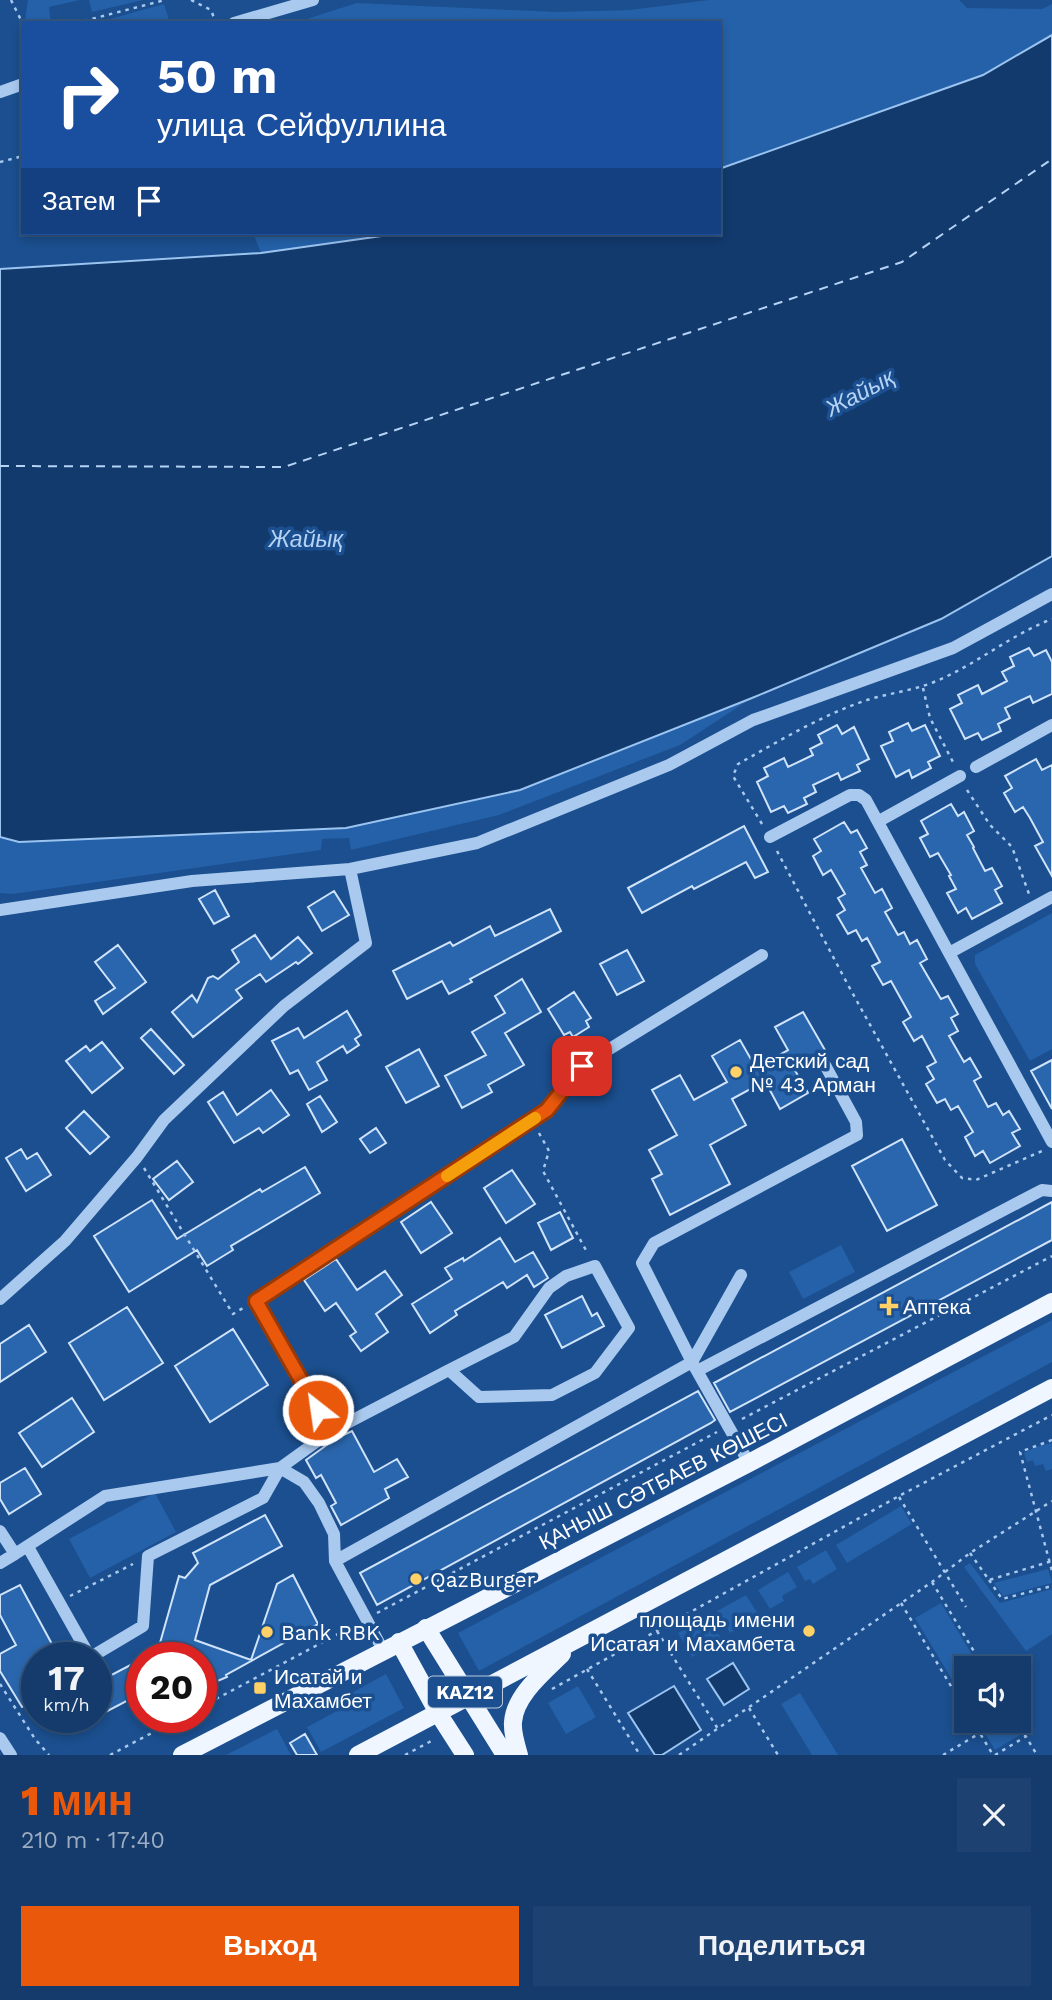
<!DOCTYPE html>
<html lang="ru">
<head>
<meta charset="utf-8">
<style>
  body { margin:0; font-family:"Work Sans",sans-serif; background:#1d4271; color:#f1f3f6; height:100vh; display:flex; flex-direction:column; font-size:26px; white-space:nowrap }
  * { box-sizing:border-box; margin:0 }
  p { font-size:23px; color:#9dadc1 }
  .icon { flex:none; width:38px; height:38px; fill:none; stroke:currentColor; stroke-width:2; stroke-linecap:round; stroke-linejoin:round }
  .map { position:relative; height:1755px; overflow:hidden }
  .sheet { display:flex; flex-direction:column; background:#143b6b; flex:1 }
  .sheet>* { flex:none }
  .hud { position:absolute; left:21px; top:21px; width:700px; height:214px; border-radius:0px; box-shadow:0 4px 10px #0003,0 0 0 2px #33557e; background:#1a4fa0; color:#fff; overflow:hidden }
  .buttons { position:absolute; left:954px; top:1656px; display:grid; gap:14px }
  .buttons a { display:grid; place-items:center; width:77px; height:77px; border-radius:0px; background:#143b6b; box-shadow:0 4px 10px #0003,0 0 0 2px #33557e; font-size:35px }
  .speed { position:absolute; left:21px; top:1642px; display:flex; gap:14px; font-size:35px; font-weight:700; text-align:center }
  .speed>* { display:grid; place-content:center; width:91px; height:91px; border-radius:50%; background:#143b6b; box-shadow:0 4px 10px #0003,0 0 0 2px #33557e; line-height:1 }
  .speed small { font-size:18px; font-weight:400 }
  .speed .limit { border:10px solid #d22; background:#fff; color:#111 }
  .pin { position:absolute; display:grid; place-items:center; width:60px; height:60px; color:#fff; margin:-30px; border-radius:14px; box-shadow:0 4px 10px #0006 }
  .me { position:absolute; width:77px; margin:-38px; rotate:330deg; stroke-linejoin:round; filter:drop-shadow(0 0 5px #0008) }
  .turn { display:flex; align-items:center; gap:24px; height:147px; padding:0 21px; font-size:32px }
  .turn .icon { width:91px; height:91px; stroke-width:2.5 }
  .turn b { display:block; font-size:49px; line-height:60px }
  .then { display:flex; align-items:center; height:66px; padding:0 21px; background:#0003; gap:14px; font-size:26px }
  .round { display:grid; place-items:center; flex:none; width:74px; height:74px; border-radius:0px; background:#1d4271 }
  .head { display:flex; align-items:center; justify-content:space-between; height:119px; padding:0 21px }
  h1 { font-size:42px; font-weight:800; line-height:52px; color:#ea580c }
  .button { display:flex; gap:14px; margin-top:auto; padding:14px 21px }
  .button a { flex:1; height:80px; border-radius:0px; background:#ea580c; color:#fff; font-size:28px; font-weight:800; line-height:80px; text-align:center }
  .button a+a { background:#1d4271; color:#f1f3f6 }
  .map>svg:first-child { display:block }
  .green { fill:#2461a8 }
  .water { fill:#123a6d; stroke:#9cc4f0; stroke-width:2 }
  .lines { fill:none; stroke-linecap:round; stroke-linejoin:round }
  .ferry { stroke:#b5d3f5; stroke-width:2; stroke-dasharray:9 7; stroke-linecap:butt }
  .building { fill:#2a66ad; stroke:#cfe3fa; stroke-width:2 }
  .path { stroke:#a9c9ee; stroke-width:2.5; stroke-dasharray:3.5 5; stroke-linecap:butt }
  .minor { stroke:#a9c9ee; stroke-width:12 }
  .major { stroke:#f0f6ff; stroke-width:18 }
  .route-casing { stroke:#983908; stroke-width:18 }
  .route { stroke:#ea580c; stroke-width:12 }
  .slow { stroke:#f59e0b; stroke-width:12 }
  .poi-dot { fill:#ffd166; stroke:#1b4f8f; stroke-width:2.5 }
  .labels { text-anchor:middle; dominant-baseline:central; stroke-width:7; stroke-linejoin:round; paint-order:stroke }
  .shield { fill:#1b4f8f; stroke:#bbcadd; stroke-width:2 }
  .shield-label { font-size:19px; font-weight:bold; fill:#fff }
  .poi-label { font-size:21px; fill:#fff; stroke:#1b4f8f; text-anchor:start }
  .street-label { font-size:21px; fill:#fff; stroke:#1b4f8f }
  .water-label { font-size:23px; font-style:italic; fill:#b5d3f5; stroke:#1b4f8f }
</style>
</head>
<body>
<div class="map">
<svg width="1052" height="1755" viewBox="0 0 1052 1755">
  <rect width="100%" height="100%" fill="#1b4f8f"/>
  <path class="green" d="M28,0H80L49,7L51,23H31L25,20Z
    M89,0H143L92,12Z
    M709,0H959L967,8L1042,9L1052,4V35L984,75L719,169V23H294L357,3L556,12L630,10Z
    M164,4L170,23H96Z
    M253,233H403L261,253Z
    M752,698L680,745L499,815L351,850L349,838L322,839L321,850L13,894L0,893V837L19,842L346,828L520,790Z
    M1052,913V1049L1030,1061L975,964V955Z
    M841,1245L855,1272L803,1299L789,1272Z
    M1052,1320V1362L479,1671L458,1633Z
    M1052,1443V1469L1046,1471L1043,1464L1035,1466L1033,1460L1027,1462L1024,1453L1036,1447Z
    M155,1493L176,1532L90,1578L69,1539Z
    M901,1506L912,1524L847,1563L836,1545Z
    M826,1550L837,1569L813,1584L810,1579L805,1581L797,1567Z
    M970,1563L1000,1603L1052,1589V1634L1026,1651L964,1567Z
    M1048,1569L1052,1583L1003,1596L994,1583Z
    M788,1572L797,1587L782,1596L784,1601L770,1609L758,1590Z
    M746,1595L759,1616L730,1633L717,1611Z
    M941,1603L980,1668H966V1703L915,1618Z
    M707,1616L722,1640L692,1657L678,1633Z
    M386,1674L404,1708L321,1752L307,1727L337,1711L333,1703Z
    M578,1686L596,1717L566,1734L548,1703Z
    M800,1693L838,1755H812L781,1704Z
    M977,1720H1011L1020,1735L995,1750Z
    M277,1729L291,1755H226Z"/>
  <path class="water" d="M1052,35V556L941,619L752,698L520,790L346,828L19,842L0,837V269L261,253L403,233H719V169L983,75Z
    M733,1663L749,1689L724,1705L707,1679Z
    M674,1686L701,1730L662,1755H655L628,1713Z"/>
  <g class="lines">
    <path class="ferry" d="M0,466L284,467L902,262L1052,159"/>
  </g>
  <path class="building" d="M1029,648L1034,656L1046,650L1052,662V694L1033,703L1030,696L1005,708L1010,718L998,724L1001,731L982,740L978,733L965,739L950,709L962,703L958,695L978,685L982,694L1007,681L1002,672L1014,666L1010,657Z
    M908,723L912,731L925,725L940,756L928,762L931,768L912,778L909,770L896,777L881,746L893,741L889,732Z
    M837,725L842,734L854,727L869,759L857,765L860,771L841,780L838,773L813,785L816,792L804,798L807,804L788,813L784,806L771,812L757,782L768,776L764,768L784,758L788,767L813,755L810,749L822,743L818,735Z
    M1036,759L1042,770L1052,765V876L1035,846L1043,842L1030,818L1023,807L1015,812L1004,793L1012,788L1005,776Z
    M951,804L958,816L964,812L974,831L967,835L974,847L973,848L985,871L992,868L1002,886L995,890L1002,903L972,919L966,908L958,913L947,893L956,889L949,876L951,875L938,853L930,857L920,838L928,834L921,821Z
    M844,822L851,833L857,830L867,848L860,852L867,865L861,868L875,893L882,889L892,908L885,912L898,935L904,932L910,944L917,940L927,959L920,963L941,999L948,996L958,1014L951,1018L958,1031L949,1036L964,1062L970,1058L981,1077L974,1081L988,1107L996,1103L1003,1115L1009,1111L1020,1129L1012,1133L1020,1146L990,1163L983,1151L975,1156L965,1137L973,1132L958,1106L951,1110L945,1099L937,1103L926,1084L934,1079L927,1067L936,1062L922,1036L914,1041L903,1022L911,1017L891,981L883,985L872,966L880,962L867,938L862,941L856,930L848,934L837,915L845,910L838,898L845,894L831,870L823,875L813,856L821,851L814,839Z
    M744,826L768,872L755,878L746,862L694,889L692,886L642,913L628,888Z
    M215,890L229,916L214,924L199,899Z
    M334,891L349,915L322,931L308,907Z
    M550,909L561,931L470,979L472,982L449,994L442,981L407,999L393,971L450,942L453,946L490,926L495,936Z
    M255,935L271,959L298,937L312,953L298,964L296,962L266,982L260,974L236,990L242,998L193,1037L172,1012L192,995L197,1002L208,978L213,976L218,979L239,962L232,950Z
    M118,945L146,982L103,1014L95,1001L115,988L95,962Z
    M627,950L644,981L617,995L600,964Z
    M522,979L541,1012L505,1033L524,1065L488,1085L492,1092L462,1108L445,1076L486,1055L472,1032L505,1013L495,996Z
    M574,992L591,1018L586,1021L589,1027L573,1037L570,1032L564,1035L548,1009Z
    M347,1011L361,1035L355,1039L359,1045L347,1053L343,1046L317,1062L327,1080L309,1090L298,1070L290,1074L272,1041L298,1028L304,1038Z
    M803,1012L825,1050L793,1067L808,1093L780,1109L765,1081L732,1099L746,1125L710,1145L730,1184L670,1215L652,1179L662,1174L649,1150L677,1135L652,1090L680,1075L694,1100L727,1082L712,1056L740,1040L756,1068L788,1050L775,1027Z
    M151,1029L184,1065L174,1074L141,1038Z
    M102,1042L123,1068L92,1093L66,1061L86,1046L90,1051Z
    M419,1049L439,1086L406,1103L386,1067Z
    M1052,1060V1109L1031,1071Z
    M271,1090L289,1115L263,1133L259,1128L234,1143L208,1102L223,1092L237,1115Z
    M320,1096L337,1122L322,1132L307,1104Z
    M84,1111L109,1137L90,1154L66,1128Z
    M376,1128L386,1143L370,1153L360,1139Z
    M902,1139L937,1205L887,1231L852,1166Z
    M21,1149L27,1159L37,1153L51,1175L26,1191L6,1158Z
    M177,1161L193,1182L169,1200L153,1179Z
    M305,1167L320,1193L231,1246L233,1250L207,1266L197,1250L129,1292L94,1236L152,1200L177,1239L260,1189L262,1192Z
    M512,1170L535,1204L506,1223L484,1188Z
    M431,1202L452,1233L421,1253L401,1222Z
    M1052,1202V1240L730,1412L714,1383Z
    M560,1212L573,1238L551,1250L538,1223Z
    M500,1238L515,1262L533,1252L548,1278L534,1287L527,1275L507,1288L503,1282L455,1311L457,1315L430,1333L412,1304L452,1279L445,1268L463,1258L464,1261Z
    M336,1259L357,1290L385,1271L402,1295L376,1314L388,1332L361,1351L350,1336L356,1332L336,1303L325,1311L304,1280Z
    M582,1296L592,1316L597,1313L604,1326L562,1348L545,1315Z
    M127,1307L163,1363L104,1400L69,1343Z
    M29,1325L46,1352L0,1382V1344Z
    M233,1329L268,1385L210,1422L175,1366Z
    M698,1391L715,1420L711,1423L377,1605L360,1573Z
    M72,1398L94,1432L42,1467L19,1433Z
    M352,1431L374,1472L397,1459L408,1477L385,1489L389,1498L341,1525L331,1506L336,1503L321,1475L316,1478L306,1460L335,1439Z
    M25,1468L41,1494L9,1514L0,1499V1483Z
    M265,1515L282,1546L210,1585L195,1640L251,1660L277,1584L293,1575L318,1624L226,1675L227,1677L201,1688V1657H156L179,1576L185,1578L198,1563L193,1553Z
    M20,1585L59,1657H37V1699L22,1707L0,1671V1654L16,1645L0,1615V1595Z
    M142,1659V1693L96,1717V1683Z
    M305,1734L317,1755H297L290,1743Z"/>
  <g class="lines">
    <path class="path" d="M11,0L23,24
      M191,0L211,10L216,23
      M76,23L165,0
      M0,162L23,156
      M923,688L930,718L953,762
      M967,790L990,825L1012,847L1029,894
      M762,824L733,776L738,764C779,741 822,715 867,700C889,693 912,691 934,682C976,665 1010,635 1052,619
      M777,851L848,985L945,1160L962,1178L976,1180L1042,1151
      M539,1133L549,1151L543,1171L588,1254
      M144,1168L233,1314L243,1308
      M742,1419L1052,1256
      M1052,1440L1020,1452L1052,1571
      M899,1497L966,1607
      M970,1553L989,1580L1052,1561
      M989,1580L1002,1599L1052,1586
      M932,1582L984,1668
      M70,1596L133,1564
      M901,1603L966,1711
      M377,1613L717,1432
      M657,1631L718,1729
      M587,1669L640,1755
      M0,1684L35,1739L49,1755
      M552,1689L899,1496L1052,1415
      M201,1707L353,1626
      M749,1708L778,1755
      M972,1720L993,1755
      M1016,1720L1037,1755
      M110,1755L182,1717
      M405,1755L435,1739
      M679,1755L932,1582L970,1553L1052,1501
      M943,1755L980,1733
      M995,1755L1025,1737"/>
    <path class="minor" d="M234,23L313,0
      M0,92L23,84
      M976,767L1052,725
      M879,821L960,776
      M770,837L850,795H859L866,800L949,953
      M1052,897L949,953L1052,1142
      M0,910L192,881L350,869L477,843L669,765L753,720L953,648L1052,594
      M0,1299L65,1241L137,1157L164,1120L284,1006L366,943L350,869
      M697,1371L1042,1190L1052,1191
      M330,1432L449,1370L479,1397L552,1395L595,1373L629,1328L595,1266L566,1276L549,1288L514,1337L449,1370
      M749,1463L692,1362L642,1263L654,1243L857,1135L856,1122L825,1065
      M0,1531L15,1554L105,1496L280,1468L304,1482L319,1503L334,1534L335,1561L383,1650
      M28,1547L90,1657
      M335,1561L692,1362L741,1275
      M0,1563L15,1554
      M91,1657L143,1626L148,1556L263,1498L280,1468L330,1432L256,1301L547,1110L582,1066L762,955
      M0,1738L11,1755"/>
    <path class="major" d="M426,1628L505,1755
      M399,1642L438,1713L465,1755
      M182,1755L749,1463L1052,1302
      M358,1755L1052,1388
      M519,1755C516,1745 512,1732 513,1722C515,1695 544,1672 562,1654"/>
  </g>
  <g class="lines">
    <g class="route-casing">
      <path id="route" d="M318,1410L256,1301L547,1110L582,1066"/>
    </g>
    <use href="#route" class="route"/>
    <path class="slow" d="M447,1176L535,1118"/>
  </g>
  <g class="poi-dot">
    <circle cx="736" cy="1072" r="7"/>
    <path d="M885.5 1295.5h7v7h7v7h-7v7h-7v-7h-7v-7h7z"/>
    <circle cx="416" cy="1579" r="7"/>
    <circle cx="809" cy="1631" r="7"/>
    <circle cx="267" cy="1632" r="7"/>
    <rect x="253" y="1681" width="14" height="14" rx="3.5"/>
  </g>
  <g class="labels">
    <rect class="shield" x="428" y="1676.5" width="74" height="31" rx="5"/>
    <g class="shield-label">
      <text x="465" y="1692">KAZ12</text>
    </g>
    <g class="poi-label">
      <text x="750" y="1060">Детский сад<tspan x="750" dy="24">№ 43 Арман</tspan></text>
      <text x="903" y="1306">Аптека</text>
      <text x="430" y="1579">QazBurger</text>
      <text x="795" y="1619" text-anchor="end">площадь имени<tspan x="795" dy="24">Исатая и Махамбета</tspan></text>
      <text x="281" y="1632">Bank RBK</text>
      <text x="274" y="1676">Исатай и<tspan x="274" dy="24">Махамбет</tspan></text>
    </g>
    <g class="street-label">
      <text transform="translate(663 1481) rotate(-27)">ҚАНЫШ СӘТБАЕВ КӨШЕСІ</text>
    </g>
    <g class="water-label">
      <text transform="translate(860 393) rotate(-28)">Жайық</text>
      <text x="306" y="539">Жайық</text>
    </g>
  </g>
</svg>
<div class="buttons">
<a><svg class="icon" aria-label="sound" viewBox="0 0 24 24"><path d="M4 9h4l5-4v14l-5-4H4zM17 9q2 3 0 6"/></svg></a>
</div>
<div class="speed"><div>17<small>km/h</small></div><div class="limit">20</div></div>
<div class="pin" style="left:582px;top:1066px;background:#d93025"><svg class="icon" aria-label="arrive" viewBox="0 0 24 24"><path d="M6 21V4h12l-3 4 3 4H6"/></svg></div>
<svg class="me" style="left:318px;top:1410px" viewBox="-20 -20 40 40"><circle r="17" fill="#ea580c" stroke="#fff" stroke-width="3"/><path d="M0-11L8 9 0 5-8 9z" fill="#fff"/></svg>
<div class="hud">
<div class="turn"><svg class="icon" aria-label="right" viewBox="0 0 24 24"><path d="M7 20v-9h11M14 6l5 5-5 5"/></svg><div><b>50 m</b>улица Сейфуллина</div></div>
<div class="then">Затем<svg class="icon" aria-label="arrive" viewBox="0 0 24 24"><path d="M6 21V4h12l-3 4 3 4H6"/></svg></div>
</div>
</div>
<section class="sheet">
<div class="head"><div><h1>1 мин</h1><p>210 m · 17:40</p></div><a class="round"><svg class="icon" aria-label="close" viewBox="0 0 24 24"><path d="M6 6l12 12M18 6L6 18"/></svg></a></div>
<div class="button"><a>Выход</a><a>Поделиться</a></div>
</section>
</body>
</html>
